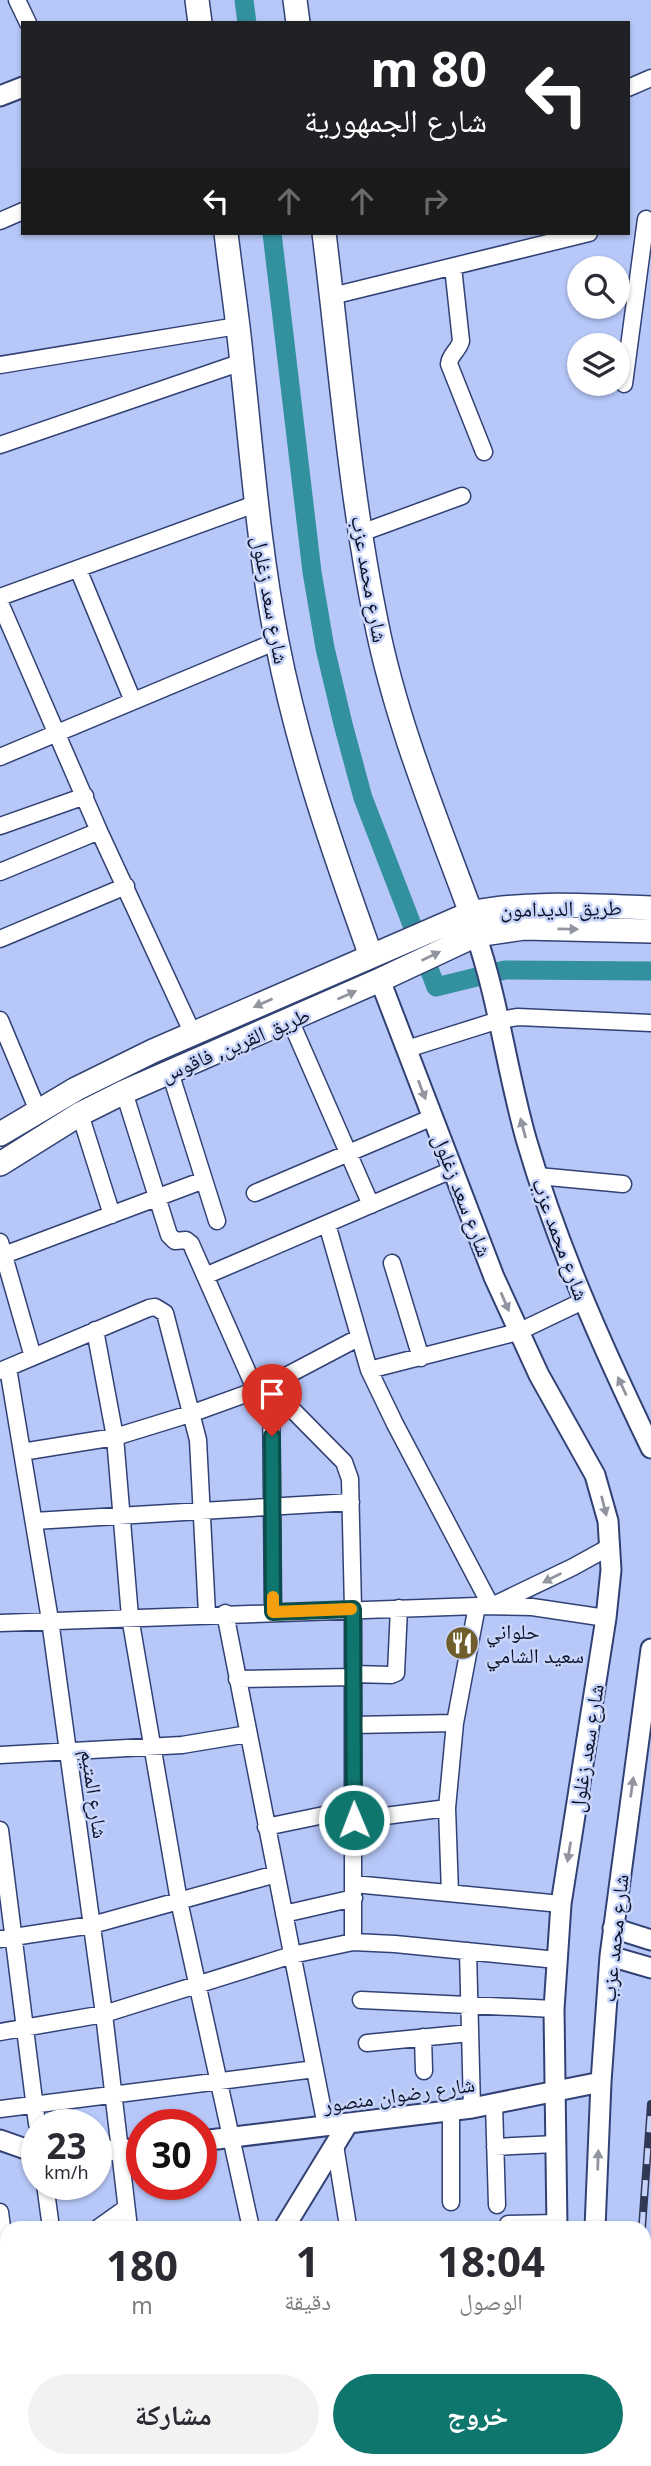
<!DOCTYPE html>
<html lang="ar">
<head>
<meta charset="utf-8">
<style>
  body { margin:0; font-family:"Noto Sans","Noto Naskh Arabic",sans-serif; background:#f2f2f3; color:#2b2b33; direction:rtl; height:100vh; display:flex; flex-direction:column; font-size:26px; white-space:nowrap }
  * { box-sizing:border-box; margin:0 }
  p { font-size:23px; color:#7c7c81 }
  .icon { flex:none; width:38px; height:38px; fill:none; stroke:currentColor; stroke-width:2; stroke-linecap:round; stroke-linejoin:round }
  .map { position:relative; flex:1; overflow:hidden; direction:ltr }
  .side { position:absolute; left:0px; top:2221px; width:651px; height:247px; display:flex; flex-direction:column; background:#fff; border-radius:21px 21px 0 0; box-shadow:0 2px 5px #0004; direction:rtl }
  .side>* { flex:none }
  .banner { position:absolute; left:21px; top:21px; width:609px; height:214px; border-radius:0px; box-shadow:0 2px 5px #0004; direction:rtl; background:#202124; color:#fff; overflow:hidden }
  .buttons { position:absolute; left:567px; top:256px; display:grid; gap:14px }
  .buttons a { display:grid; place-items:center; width:63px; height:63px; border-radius:50%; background:#fff; box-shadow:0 2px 5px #0004; font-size:35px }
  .speed { position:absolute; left:21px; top:2109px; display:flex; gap:14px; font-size:35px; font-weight:700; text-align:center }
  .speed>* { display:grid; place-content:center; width:91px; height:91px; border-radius:50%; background:#fff; box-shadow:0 2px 5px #0004; line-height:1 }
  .speed small { font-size:18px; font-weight:400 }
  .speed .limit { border:10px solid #d22; background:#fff; color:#111 }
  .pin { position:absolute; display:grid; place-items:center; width:60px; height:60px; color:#fff; margin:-72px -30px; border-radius:50% 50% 50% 0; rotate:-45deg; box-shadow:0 0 7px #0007 }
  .pin .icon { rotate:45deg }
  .me { position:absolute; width:77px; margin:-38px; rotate:359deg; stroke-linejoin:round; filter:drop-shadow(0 0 5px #0008) }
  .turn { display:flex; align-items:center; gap:24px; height:147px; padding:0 28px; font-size:32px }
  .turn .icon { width:91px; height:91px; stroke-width:2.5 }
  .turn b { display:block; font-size:49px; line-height:60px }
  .lanes { display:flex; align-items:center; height:66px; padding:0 28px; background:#0003; justify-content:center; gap:35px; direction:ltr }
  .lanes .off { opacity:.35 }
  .eta { display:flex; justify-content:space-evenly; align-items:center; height:119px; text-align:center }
  .eta b { font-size:42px; font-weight:700; line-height:49px }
  .primary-button { display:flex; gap:14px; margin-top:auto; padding:14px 28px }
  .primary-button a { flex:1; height:80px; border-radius:42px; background:#0f766e; color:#fff; font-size:28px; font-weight:700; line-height:80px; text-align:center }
  .primary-button a+a { background:#f2f2f3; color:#2b2b33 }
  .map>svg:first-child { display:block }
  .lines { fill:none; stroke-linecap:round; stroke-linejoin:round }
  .canal { stroke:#33909e; stroke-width:19 }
  .minor-casing { stroke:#324174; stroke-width:19 }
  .tertiary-casing { stroke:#324174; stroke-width:23 }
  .secondary-casing { stroke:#324174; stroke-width:26 }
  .minor { stroke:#fff; stroke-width:16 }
  .tertiary { stroke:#fff; stroke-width:19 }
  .secondary { stroke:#fff; stroke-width:23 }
  .rail-casing { stroke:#303854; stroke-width:8 }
  .rail { stroke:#c8d5fa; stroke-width:5; stroke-dasharray:16; stroke-linecap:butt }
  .oneway { fill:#92959f }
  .route-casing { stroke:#0a4d48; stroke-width:18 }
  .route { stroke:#0f766e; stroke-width:12 }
  .slow { stroke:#f59e0b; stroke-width:12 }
  .labels { text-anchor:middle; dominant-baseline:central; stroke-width:5; stroke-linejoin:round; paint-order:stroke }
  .street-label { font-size:21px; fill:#0d1329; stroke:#c8d5fa }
  .poi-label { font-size:21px; fill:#0d1329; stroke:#c8d5fa; text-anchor:start }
</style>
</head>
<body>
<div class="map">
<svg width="651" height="2466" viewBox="0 0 651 2466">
  <rect width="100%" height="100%" fill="#b6c7f8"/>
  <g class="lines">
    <path class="canal" d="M244,0L247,23
      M272,233L312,572L325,648L343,724L363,798L436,987L505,970L651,971"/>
    <g class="minor-casing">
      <path id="minor" d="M17,0L28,23
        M628,88L651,78
        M0,221L23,211
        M453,267L461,341C459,350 450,354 449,364L484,452
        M332,296L589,233
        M0,365L237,326
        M624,384L646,219
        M0,445L242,362
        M361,533L462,496
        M78,569L133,701
        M0,597L255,504
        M0,603L99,831L193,1034
        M0,757L277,641
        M0,826L85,796
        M0,872L99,831
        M0,939L126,886
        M0,1020L38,1111
        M290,1020L371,1205
        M407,1049L499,1020L518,1017L651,1023
        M170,1072L217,1221
        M124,1092L169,1235L175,1241L186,1240L191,1244L256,1391
        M80,1114L112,1215
        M538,1176L623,1184
        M255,1193L433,1117
        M327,1224L369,1370L395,1424L491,1606
        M0,1242L33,1357
        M4,1255L204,1180
        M392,1263L421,1358
        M205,1276L454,1169
        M95,1330L115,1437L130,1617L179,1901L251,2228
        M8,1368L50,1620L104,2014L129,2228
        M369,1370L518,1332L583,1301
        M0,1371L149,1308L155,1307L165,1313L198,1440L207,1614
        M271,1384L273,1612
        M271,1388L344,1462L350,1479L353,1609V1942
        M22,1452L115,1437L193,1413L265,1387L358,1338
        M34,1521L351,1502
        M496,1604L573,1567L611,1546
        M225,1613L326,2126
        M0,1623L477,1606L532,1607L606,1618
        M353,1674L391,1675L396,1673L399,1608
        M237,1679L353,1677
        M353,1725L455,1723
        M0,1755L182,1745L248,1734
        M354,1820L447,1808
        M266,1827L353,1809
        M0,1830L37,2124
        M354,1884L561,1904
        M450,1893L447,1808L455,1723L477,1606
        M284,1914L354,1898
        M0,1939L92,1925L276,1874
        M468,1951L472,2108
        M361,2000L554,2009
        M0,2032L104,2014L292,1955L353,1942L395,1944L557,1960
        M423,2037L424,2071
        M367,2043L470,2033
        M494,2104L497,2205
        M0,2109L315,2069
        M451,2111V2202
        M335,2145L348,2226
        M495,2147L556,2144
        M45,2184L51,2228
        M0,2212L7,2266
        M508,2224L557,2223
        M98,2228L126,2208
        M0,2296L7,2292
        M0,2376L7,2384
        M74,2460L79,2466
        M323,2460L324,2462"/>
    </g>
    <g class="tertiary-casing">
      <path id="tertiary" d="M0,96L23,87
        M476,935C499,1002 507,1073 527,1142C558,1248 603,1348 651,1448
        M380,980L494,1277L539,1375L595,1475L608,1521L611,1570L606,1618L561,1904L554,2009L557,2228
        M613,1928L651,1940
        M610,1956L651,1968
        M0,2140L37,2153
        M201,2141L472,2108L601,2082
        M96,2152L142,2148
        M284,2228L347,2125
        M595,2228L601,2082L610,1956L651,1649
        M142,2466L146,2460
        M542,2466L543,2460
        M580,2466V2460"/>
    </g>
    <g class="secondary-casing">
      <path id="secondary" d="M197,0L200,23
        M295,0L298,23
        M226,233C231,276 238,320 242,364C252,457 259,550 277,642C298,750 334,853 371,956
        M324,233C340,362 350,494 376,621C396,722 436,818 471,913
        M0,1134L76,1089L153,1051L471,913C530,901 591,906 651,908
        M0,1164L80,1114L124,1092L380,980L476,935L524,928L651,931"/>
    </g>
    <use href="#minor" class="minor"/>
    <use href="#tertiary" class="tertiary"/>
    <use href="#secondary" class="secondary"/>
    <g class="rail-casing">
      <path id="rail" d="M642,2228L651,2104
        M651,2282L647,2356L651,2460
        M624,2466V2460"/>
    </g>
    <use href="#rail" class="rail"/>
  </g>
  <defs><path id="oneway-solid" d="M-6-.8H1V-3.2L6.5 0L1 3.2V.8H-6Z" transform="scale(1.75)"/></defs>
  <g class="oneway">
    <use href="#oneway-solid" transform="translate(568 929) rotate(1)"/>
    <use href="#oneway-solid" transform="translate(431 956) rotate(-26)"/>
    <use href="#oneway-solid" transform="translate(347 995) rotate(-24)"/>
    <use href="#oneway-solid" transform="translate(263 1003) rotate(156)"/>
    <use href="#oneway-solid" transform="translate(422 1090) rotate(69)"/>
    <use href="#oneway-solid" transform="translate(523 1128) rotate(-105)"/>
    <use href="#oneway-solid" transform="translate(505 1302) rotate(67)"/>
    <use href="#oneway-solid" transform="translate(622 1386) rotate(-115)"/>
    <use href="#oneway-solid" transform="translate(604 1506) rotate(76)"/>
    <use href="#oneway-solid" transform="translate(552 1578) rotate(153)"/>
    <use href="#oneway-solid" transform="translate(632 1787) rotate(-82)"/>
    <use href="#oneway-solid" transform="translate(569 1852) rotate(99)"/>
    <use href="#oneway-solid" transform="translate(598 2160) rotate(-88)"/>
  </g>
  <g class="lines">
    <g class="route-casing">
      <path id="route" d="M272,1436L273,1612L353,1609L354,1820"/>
    </g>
    <use href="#route" class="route"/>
    <path class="slow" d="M273,1597V1612L351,1609"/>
  </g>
  <defs>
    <g id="restaurant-disc" transform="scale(1.75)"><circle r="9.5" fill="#6f5e2c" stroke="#c8d5fa"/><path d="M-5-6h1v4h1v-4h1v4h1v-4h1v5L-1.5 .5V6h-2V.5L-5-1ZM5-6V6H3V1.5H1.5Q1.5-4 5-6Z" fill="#fff"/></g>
  </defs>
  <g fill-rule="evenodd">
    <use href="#restaurant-disc" x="462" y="1643"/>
  </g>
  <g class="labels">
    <g class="street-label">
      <text transform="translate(370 579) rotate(80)">شارع محمد عزب</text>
      <text transform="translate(271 600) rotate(80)">شارع سعد زغلول</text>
      <text transform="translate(561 908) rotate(-1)">طريق الديدامون</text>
      <text transform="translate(235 1044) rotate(-23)">طريق القرين, فاقوس</text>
      <text transform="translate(463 1195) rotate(69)">شارع سعد زغلول</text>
      <text transform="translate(561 1239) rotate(70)">شارع محمد عزب</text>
      <text transform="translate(586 1748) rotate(-81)">شارع سعد زغلول</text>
      <text transform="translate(95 1794) rotate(82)">شارع المتيم</text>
      <text transform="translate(614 1938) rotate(-84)">شارع محمد عزب</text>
      <text transform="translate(399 2094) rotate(-8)">شارع رضوان منصور</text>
    </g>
    <g class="poi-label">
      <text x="486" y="1631">حلواني<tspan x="486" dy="24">سعيد الشامي</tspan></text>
    </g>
  </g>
</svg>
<div class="buttons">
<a><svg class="icon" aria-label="search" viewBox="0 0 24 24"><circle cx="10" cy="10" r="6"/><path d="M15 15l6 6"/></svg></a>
<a><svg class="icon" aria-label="layers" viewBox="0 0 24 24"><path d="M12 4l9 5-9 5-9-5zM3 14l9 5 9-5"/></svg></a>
</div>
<div class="speed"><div>23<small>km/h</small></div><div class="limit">30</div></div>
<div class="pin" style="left:272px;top:1436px;background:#d93025"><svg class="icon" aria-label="arrive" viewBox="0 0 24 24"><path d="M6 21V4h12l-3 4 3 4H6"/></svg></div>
<svg class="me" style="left:354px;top:1820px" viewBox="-20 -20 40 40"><circle r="17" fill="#0f766e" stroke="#fff" stroke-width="3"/><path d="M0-11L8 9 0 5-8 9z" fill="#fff"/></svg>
<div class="banner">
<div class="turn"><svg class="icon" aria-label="left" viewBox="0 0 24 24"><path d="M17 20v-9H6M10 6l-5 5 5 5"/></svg><div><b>80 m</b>شارع الجمهورية</div></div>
<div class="lanes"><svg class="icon" aria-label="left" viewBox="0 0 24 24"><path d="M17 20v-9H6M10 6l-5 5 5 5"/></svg><svg class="icon off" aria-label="ahead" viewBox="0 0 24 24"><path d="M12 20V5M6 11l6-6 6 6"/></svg><svg class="icon off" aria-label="ahead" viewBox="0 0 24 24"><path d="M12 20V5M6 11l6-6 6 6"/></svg><svg class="icon off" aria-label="right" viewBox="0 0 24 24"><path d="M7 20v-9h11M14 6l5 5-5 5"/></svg></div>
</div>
<section class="side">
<div class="eta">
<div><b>18:04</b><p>الوصول</p></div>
<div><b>1</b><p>دقيقة</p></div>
<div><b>180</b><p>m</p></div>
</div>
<div class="primary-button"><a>خروج</a><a>مشاركة</a></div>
</section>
</div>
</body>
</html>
